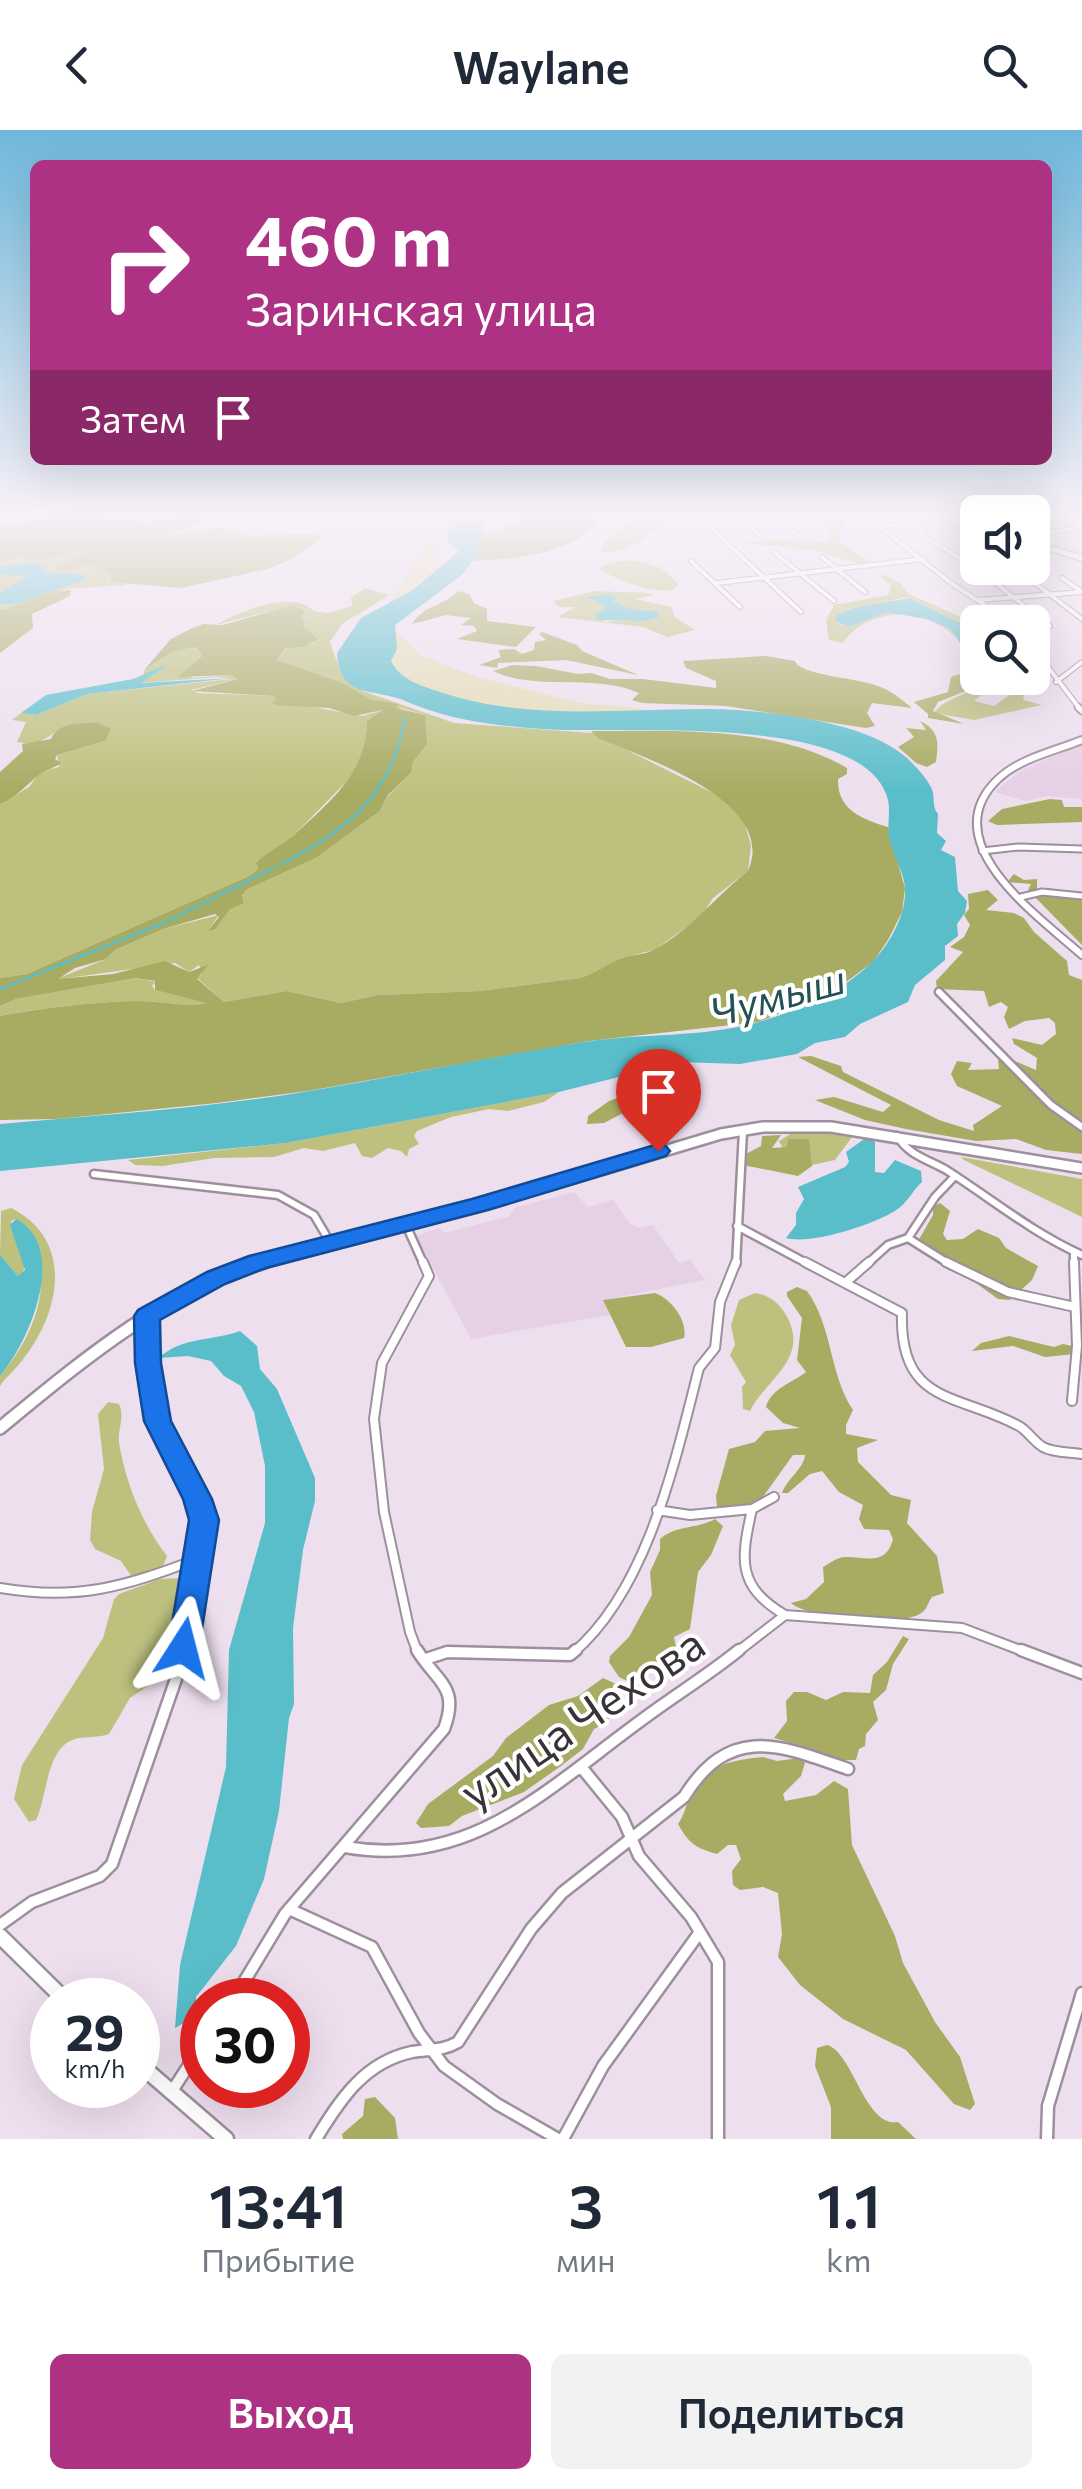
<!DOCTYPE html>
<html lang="ru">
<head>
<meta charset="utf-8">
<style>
  body { margin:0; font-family:Commissioner,sans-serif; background:#f2f2f3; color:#1f2937; height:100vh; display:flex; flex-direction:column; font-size:38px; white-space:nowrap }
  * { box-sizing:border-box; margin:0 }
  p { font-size:32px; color:#747a83 }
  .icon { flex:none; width:55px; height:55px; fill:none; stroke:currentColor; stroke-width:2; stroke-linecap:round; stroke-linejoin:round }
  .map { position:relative; height:2009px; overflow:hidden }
  .side { display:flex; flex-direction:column; background:#fff; flex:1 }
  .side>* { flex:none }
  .guide { position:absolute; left:30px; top:30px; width:1022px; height:305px; border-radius:15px; box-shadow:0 10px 40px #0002; background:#ae3283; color:#fff; overflow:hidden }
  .tools { position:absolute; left:960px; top:365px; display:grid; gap:20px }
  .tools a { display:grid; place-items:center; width:90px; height:90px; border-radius:15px; background:#fff; box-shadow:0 10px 40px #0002; font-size:50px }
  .speed { position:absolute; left:30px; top:1848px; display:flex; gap:20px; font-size:50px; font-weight:700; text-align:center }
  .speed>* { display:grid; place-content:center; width:130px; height:130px; border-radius:50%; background:#fff; box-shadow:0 10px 40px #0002; line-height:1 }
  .speed small { font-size:25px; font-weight:400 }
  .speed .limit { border:15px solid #d22; background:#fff; color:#111 }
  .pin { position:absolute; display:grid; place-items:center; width:85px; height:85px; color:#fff; margin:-102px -42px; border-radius:50% 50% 50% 0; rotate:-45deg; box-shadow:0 0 10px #0007 }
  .pin .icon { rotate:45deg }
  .me { position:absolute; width:110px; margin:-55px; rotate:9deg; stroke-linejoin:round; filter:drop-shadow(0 0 8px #0008) }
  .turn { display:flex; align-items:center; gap:35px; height:210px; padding:0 50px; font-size:45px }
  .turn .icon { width:130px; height:130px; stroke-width:2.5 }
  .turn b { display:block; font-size:70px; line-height:85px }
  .then { display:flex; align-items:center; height:95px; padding:0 50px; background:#0003; gap:20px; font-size:38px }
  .eta { display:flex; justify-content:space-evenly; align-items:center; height:170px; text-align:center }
  .eta b { font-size:60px; font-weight:600; line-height:70px }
  .primary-button { display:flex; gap:20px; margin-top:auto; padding:20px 50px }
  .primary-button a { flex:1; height:115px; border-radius:15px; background:#ae3283; color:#fff; font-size:40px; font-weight:600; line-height:115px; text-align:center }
  .primary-button a+a { background:#f2f2f3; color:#1f2937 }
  header { display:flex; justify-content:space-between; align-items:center; height:130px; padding:0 50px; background:#fff; font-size:45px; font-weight:600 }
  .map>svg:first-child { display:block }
  .built { fill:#e5d0e6 }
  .green { fill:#bec17e; fill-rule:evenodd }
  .forest { fill:#a8ab62 }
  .sand { fill:#e5dbb6 }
  .water { fill:#59beca }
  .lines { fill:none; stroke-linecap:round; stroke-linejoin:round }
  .stream { stroke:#59beca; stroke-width:2.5 }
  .street-far4-casing { stroke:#9d8f9e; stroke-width:6 }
  .street-far3-casing { stroke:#9d8f9e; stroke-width:9 }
  .street-far2-casing { stroke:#9d8f9e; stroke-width:11 }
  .street-far1-casing { stroke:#9d8f9e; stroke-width:12 }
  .street-casing { stroke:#9d8f9e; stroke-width:15 }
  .secondary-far4-casing { stroke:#9d8f9e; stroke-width:8 }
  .secondary-far3-casing { stroke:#9d8f9e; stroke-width:10 }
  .secondary-far2-casing { stroke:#9d8f9e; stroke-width:14 }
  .secondary-far1-casing { stroke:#9d8f9e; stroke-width:16 }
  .secondary-casing { stroke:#9d8f9e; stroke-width:19 }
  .street-far4 { stroke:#fff; stroke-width:4 }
  .street-far3 { stroke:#fff; stroke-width:5 }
  .street-far2 { stroke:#fff; stroke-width:6 }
  .street-far1 { stroke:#fff; stroke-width:8 }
  .street { stroke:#fff; stroke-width:10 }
  .secondary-far4 { stroke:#fff; stroke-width:5 }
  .secondary-far3 { stroke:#fff; stroke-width:6 }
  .secondary-far2 { stroke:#fff; stroke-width:9 }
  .secondary-far1 { stroke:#fff; stroke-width:11 }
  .secondary { stroke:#fff; stroke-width:14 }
  .route { fill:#1a73e8; stroke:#114b97; stroke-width:2.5 }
  .labels { text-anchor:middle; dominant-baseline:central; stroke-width:8; stroke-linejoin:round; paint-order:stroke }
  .water-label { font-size:40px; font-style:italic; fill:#245156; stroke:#fff }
  .near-street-label { font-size:45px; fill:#383339; stroke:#fff }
</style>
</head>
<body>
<header><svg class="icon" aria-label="back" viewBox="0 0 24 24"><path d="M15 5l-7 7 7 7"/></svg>Waylane<svg class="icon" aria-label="search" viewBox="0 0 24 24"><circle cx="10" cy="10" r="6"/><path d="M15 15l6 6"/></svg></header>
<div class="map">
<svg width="1082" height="2009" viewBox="0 0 1082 2009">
  <rect width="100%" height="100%" fill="#eedfef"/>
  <path class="built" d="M1082,613V669L1048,666L1025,671L995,662L1018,642Z
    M574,1062L588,1077L613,1070L630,1094L639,1098L653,1095L679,1133L690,1130L705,1150L604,1170L610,1185L471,1209L416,1106L439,1098L444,1103L510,1086L514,1078Z"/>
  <path class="green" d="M644,382H669L670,386C654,403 623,428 599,421L606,410Z
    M825,382H847L839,411L870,432L861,434L815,421L743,413L780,409L827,412L830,407L824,397Z
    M93,420L73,439L89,434L112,445V452H127L125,455L65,459L19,478L0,480V433L21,426L46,429Z
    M618,431C641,430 666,434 678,455L673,460C652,463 615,450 598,438Z
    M886,445L901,454L908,464L977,494V501L908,467L849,479L835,492L849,497L887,482L926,489L951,499L960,513L977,522V529C968,520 954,504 943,497C909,477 865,481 843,513L829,510L826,490L834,475L888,465L891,456L880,446Z
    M365,458L390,465L342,494L330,512L341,543L363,561L454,593L593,603L711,662L732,676L744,691L751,715L748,741L713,768L701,787L654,820L621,828L596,844L580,848L480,861L378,865L341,873L286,861L224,872L197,848L202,844L199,835L189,842L175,833L54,850L106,829L115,820L163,799L219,785L208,801L232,777L244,773L242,764L246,760L316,728L380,681L388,666L411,643L413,632L427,614L422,596L425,585L401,578L384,581L367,599L364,627L346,652L294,705L256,733L258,739L249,746L27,844L0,848V674L29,657L40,642L59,637L57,625L105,611L97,592C89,593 80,593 72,595C50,600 45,618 17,612L26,592L12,590L21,583L36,585L87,564L232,549L219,547L140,553L169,533L143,546L145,539L173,522L195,517L202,526L193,534L192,548L230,545L238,549L191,560L198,563L274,566L276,570L362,586L399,576L372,570L350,558L277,530L287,518L313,513L314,506L302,496L301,488L307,480L293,475L216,495C240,481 293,459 314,481L327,483L352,476L351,467Z
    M596,461L649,463L653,465L635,469L671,477L675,487L695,500L668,507L643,497L558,487L575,477H559L553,471ZM606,464L615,466L614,472L634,480L657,481L659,487L605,492L599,486L604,480L603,473L585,468Z
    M983,548H994V555L974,571L994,576L1017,560V548H1028L1023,570L1042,575L974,590L934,583C945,566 972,567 983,548Z
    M136,848L156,852L152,856L155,860L207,873C192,878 155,870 136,871C92,872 42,878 0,886V876L16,869Z
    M559,962L544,972L508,981L489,979L451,987L417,1001L414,1006L419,1014L409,1019L407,1027L401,1021L388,1018L372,1028L362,1026L355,1013L323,1021L304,1018L274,1027L214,1028L163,1036L135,1035L128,1030L286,1013Z
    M797,1000L855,1003L835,1030L794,1039L779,1011Z
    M961,1027L1082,1049V1087L964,1030Z
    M11,1078C75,1110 61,1183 21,1232C15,1240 6,1247 0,1256V1246C39,1200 61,1137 16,1089L11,1091L25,1132L23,1144L18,1146L0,1125L1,1081Z
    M755,1163C769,1165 779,1173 786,1185C811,1228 766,1249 750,1281L743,1279L742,1257L746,1252L730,1225L735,1215L731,1195L739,1170Z
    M108,1272L119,1274C125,1288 118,1297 119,1312C125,1351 142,1394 167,1426L163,1436L132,1447L121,1431L95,1419L90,1410L92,1382L104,1339L98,1284Z
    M182,1448L186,1452L167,1528L154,1552L130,1568L109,1604C96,1609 81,1605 70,1611C46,1623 47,1668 36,1690L29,1692L14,1669L22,1635L103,1508L114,1469L119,1464L160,1449Z"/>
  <path class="forest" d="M49,382H117L104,388L148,392L190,382H223L168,406L220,397L250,406L313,404L322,407L292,429L267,439L199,454L181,458L111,452V445L89,434L67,440L55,438L92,420L40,430L21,426L0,433V396L34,390Z
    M602,382C585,424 515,429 473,431L481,405L513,395L519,383Z
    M71,460L70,466L32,484L33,498L0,523V480C24,476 47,459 71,460Z
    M458,461L469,464L474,473L487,479V491L536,497L516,517L457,509L477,501L474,496L461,495L471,488L446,485L412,494C422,476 446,475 458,461Z
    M292,475L306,480L301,488L305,492L303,496L318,509L304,517L286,518L277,530L342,553L372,570L399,574L396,578L425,585L427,614L413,632L411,643L388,665L380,681L316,728L246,760L242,765L244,773L230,779L215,799L208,801L219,787L215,784L163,799L115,820L106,829L75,838L58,849L113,844L165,831L189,842L208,835L197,849L224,872L286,861L341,873L378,865L480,861L580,848C596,844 608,833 622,828C632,824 642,826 653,820C688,803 716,766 748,741C779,671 644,628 598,608L591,601C672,601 775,595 847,638V644L838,649C837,679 861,689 888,697L905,758L902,782L888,810L873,832L830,864L758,892L589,911L308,961L217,973L58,989L0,990V886C43,878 91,872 135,871C154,870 192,878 206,873L155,860V851L136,848L16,869L0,876V848L27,844L249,746L258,739L256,733C267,722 282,715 294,705C331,671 367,642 367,591L383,580L354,586L329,578L275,575L272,572L276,570L274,566L192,561L238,549L230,545L178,547L202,526L196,517L173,522L145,539L171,509L190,499L203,494L223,495Z
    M542,502L577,515L582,521L638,545L566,530L498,533L497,538L479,535L501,527L498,520L514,519L522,524L534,520L535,512L546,510L539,504Z
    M766,526L795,531C799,545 858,548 878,556C892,561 901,569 912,578L872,573L867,583L875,596L866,598L726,576L642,573L632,570L639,563C593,543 537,562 493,541L512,535L536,536L578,544L591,543L610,549H643L716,558V551L686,538L683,531Z
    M970,529L977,530L978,552L968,560L938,572L933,581L964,594L928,588V584L914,572L948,562L951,547L969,541Z
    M920,591C941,601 938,614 936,632L927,637L916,633L898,617L914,607L906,598L926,600Z
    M97,592L111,599L105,611L57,625L55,629L61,633C55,638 45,640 40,644C27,654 17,667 0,674V642L23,621L22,614L51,609C59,591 81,594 97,592Z
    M1050,669L1062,670L1064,677H1082V692L997,695L988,691L1002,679Z
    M1014,744L1024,750L1037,749V764L1049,765L1045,759L1049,758L1082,764V815L1028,760L1031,754L1007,752Z
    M988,760L998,770L986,780L1014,783L1024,788L1034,802L1067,831L1069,845L1082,850V1024L1046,1020L1016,1009L976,1011L906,999L865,990L815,970L834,967L883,982L891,975L798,927L811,926L841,936L843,942L939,990L974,1001L973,995L1002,976L957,956L951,944L957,931L972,933L968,940L999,939L998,930L1005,927L1036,940L1037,928L1014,914L1012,908L1042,915L1056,904L1055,893L1049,888L1025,891L1009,899L1004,887L1008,877L1001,872L989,877L984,861L937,859L936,851L963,822L950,817L964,807L970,795L964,785L969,779L968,764Z
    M648,958H658L661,963L604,993L587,994L588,986L609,971Z
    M781,1005L772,1018L787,1017L788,1009H809L812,1036L798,1046L743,1035L746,1024L761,1016L762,1006Z
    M940,1073L950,1081L943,1104L947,1110L963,1109L978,1099L999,1108L1006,1118L1038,1136L1032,1150L1010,1170L998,1169L918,1111L933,1085V1077Z
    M797,1157L807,1161C833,1197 829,1244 853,1280L846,1295V1304L878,1310L857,1318L858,1332L891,1365L911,1370L907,1393L937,1426L944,1463L932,1467C927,1474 927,1481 918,1485C898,1495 806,1488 791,1473L806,1469L824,1452L823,1437C831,1433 837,1427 846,1427C867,1427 886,1436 893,1409L889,1400L864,1399L859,1389L863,1375L839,1362L822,1341L810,1344L788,1363H782C787,1349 804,1338 805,1325H793L760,1371L723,1380L717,1376L716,1366L729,1319L755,1312L765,1301L800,1298L783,1293L766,1277C771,1258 794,1252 806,1242L797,1230L802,1188L787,1166V1162Z
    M655,1163C671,1169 688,1190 684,1208L651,1217H626L603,1170Z
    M1009,1206L1054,1217L1063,1214L1077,1217L1075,1224L1045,1227L1013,1216L972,1221L981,1213Z
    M715,1389L723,1396L711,1425L698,1442L690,1499L674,1507L677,1522L664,1536L656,1537L631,1553L619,1547L609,1532L610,1526L629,1507L652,1465L650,1442L660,1420V1409C675,1395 698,1399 715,1389Z
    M903,1506L909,1509L893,1534L886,1560L873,1572L878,1590L866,1604L865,1616L859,1619L856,1630H832L812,1619L774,1608L787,1591L786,1571L794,1562H807L826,1570L843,1562L870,1563L873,1545L887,1532Z
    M603,1548L616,1554L618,1572L606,1593L594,1599L583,1619L561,1636L524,1662L462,1686L449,1696L421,1698L416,1693L428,1674L493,1626L506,1608L549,1575L578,1566Z
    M763,1627L777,1631L799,1628L805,1633L801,1646L783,1664L785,1671L816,1665L834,1651L848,1659L852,1715L895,1806L903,1833L935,1892L960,1927L975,1974L970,1980L954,1974L906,1920L843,1889L800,1855L778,1827L782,1804L778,1763L763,1757L740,1760L733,1755L732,1741L741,1729L736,1715H728L717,1724C696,1718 689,1714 678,1694C685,1684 686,1675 690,1665C704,1635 732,1630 763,1627Z
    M827,1915C853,1922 865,1998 898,1992L916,2009H831V1977L815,1936L817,1918Z
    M375,1967L395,1988L398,2009H343L342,2004L363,1986L365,1969Z"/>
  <path class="sand" d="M439,400L441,414L433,425L443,434L413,460L388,472Z
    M395,501L422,526L477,547L581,573L648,579C593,584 419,589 391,531L397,519Z"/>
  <path class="water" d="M450,382L489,384L475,428L462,445L395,495L397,519L391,531C400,550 422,556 440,562C530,592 619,578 712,579C764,580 852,590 895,619C909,628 923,643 931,657C936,667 931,676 938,684L937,703L946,711L941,720L955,727L958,761L967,771L965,783L957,794L958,806L945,816V830L915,855L908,872L860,894L845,907L815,913L797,924L740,934L679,932L559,962L286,1013L0,1041V994C103,985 208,978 310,961C401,945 492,927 584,912C641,903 703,908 759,892C799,880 840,863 870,834C890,815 910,779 904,751C901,737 893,725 890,711C886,697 891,684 888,670C866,580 616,605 543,599C495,596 449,590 405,571C377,558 339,570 337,523L361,488L413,460L459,421L448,413Z
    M35,432L47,438L45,442L80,444L87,449L17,474H0V463L26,447L0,444V437Z
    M610,464L616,467L614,472L634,480L658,481L659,487L644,491L597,490L596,483L604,480L603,474L585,467Z
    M909,468L977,501V522L960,513L951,499L926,489L887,482L849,497L835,491L837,485L857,477Z
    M170,533L141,553L233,548L87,564L36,585L21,583L46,565L133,549Z
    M867,1007L875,1012V1042L884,1043L895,1030L921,1041L922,1052C912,1061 907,1074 895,1081C872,1095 811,1115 786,1108L796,1095V1083L804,1069L798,1057L845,1037L849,1032L846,1022Z
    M16,1089C70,1118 29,1212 0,1246V1125L18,1146L25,1140L10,1095Z
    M240,1201L257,1216L260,1239L277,1259L315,1348V1371L303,1420L293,1498L294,1574L289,1588L279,1681L264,1749L236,1816L196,1867V1886L175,1898L180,1835L226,1637L229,1520L265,1393V1336L254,1282L241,1256L224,1246L211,1231L188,1226L159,1228C181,1207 212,1211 240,1201Z"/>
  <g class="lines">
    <path class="stream" d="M280,735C347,699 392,667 405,588
      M0,859L168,791L274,738"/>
    <g class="street-far4-casing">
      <path id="street-far4" d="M694,382L801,482
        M774,382L800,407
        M820,382L821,390
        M861,382L951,453L1011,492
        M737,385L762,408
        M700,387L763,382
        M903,394L975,437L1050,496
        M879,395L977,393
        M1032,406L1082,397
        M774,422L834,471
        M822,427L865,462
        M691,431L740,477
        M1027,447L1082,489
        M1062,448L1081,461
        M717,453L923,429
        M979,470L1082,462
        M1032,516L1080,579
        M1056,552L1082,532"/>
    </g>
    <g class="street-far3-casing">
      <path id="street-far3" d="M1078,577L1082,581
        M982,721L1018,717L1082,719
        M1021,767L1042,762L1082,766"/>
    </g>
    <g class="street-far2-casing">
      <path id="street-far2" d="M939,862L1051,975L1082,997
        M897,1006C909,1026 930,1030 948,1041C993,1070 1033,1103 1082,1125
        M94,1044L278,1065L314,1085L330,1112
        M406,1095L424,1135
        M737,1096L810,1135
        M1074,1122V1135
        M736,1135L743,1001
        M866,1135L888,1115L908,1108
        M951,1135L908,1108L935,1067L955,1046"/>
    </g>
    <g class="street-far1-casing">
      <path id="street-far1" d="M805,1132L902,1183C899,1275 958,1263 1019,1296C1028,1301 1034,1312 1043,1317C1053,1323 1071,1322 1082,1324
        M946,1132L1008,1162L1075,1177
        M845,1153L869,1132
        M147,1188L148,1233L156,1262L157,1291L198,1369L204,1390L181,1523
        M1072,1271L1077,1216L1074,1132
        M774,1367L752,1379C741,1429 736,1456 785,1485L962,1498L1028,1523
        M657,1380L690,1385L752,1379
        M0,1458C77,1471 123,1457 195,1430
        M418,1523L410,1502L384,1382L374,1289L382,1233L429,1146L423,1132
        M445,1523H480
        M573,1523C648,1459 675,1331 699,1238L715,1218L720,1172L736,1132
        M736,1523L785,1485"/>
    </g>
    <g class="street-casing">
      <path id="street" d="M1021,1520L1082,1543
        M426,1529L447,1522L570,1525L576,1520
        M582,1638L622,1687L639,1726L691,1787L718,1832V2009
        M345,1717C469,1739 546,1660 639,1592C672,1567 707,1546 739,1520
        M289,1779L372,1817L419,1903L444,1936L497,1974L558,2009
        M0,1795L32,1772L100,1746L112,1734L178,1543L182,1520
        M233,1870L285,1784L444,1599C460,1556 437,1553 417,1520
        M172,1961L202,1915
        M316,2009C340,1970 364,1932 412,1922C429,1919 443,1921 458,1912L531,1799L562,1763L684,1667C730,1593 780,1615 848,1639
        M563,2009L603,1936L700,1802
        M1047,2009L1048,1976L1082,1863"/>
    </g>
    <g class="secondary-far4-casing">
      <path id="secondary-far4" d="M967,382L978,393
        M1032,413L1082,428"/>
    </g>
    <g class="secondary-far3-casing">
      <path id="secondary-far3" d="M1082,610C1055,621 1020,628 998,649C932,712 1038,786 1082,825"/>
    </g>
    <g class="secondary-far2-casing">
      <path id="secondary-far2" d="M256,1135L544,1057L721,1004L763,997H831L1082,1038"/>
    </g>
    <g class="secondary-far1-casing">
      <path id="secondary-far1" d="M0,1298C78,1234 166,1159 265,1132"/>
    </g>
    <g class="secondary-casing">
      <path id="secondary" d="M0,1806L65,1870
        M138,1933L226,2009"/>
    </g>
    <use href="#street-far4" class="street-far4"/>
    <use href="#street-far3" class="street-far3"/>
    <use href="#street-far2" class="street-far2"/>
    <use href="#street-far1" class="street-far1"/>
    <use href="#street" class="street"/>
    <use href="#secondary-far4" class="secondary-far4"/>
    <use href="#secondary-far3" class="secondary-far3"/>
    <use href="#secondary-far2" class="secondary-far2"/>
    <use href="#secondary-far1" class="secondary-far1"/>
    <use href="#secondary" class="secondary"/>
  </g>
  <linearGradient id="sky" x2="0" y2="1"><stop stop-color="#6fb8dc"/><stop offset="0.58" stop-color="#f7f1f8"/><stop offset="1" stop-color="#f7f1f8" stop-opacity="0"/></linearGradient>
  <rect width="1082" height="663" fill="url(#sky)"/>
  <path class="route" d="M658,1014L666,1016L670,1021L666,1026L488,1080L266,1138L225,1154L160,1190L161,1233L171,1291L212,1369L219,1390L199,1518L194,1528L183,1531L172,1528L168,1518L189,1390L183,1369L144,1291L135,1233L134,1186L138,1180L207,1142L249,1126L472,1069Z"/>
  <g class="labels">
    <g class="water-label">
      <text transform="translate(777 864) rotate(-15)">Чумыш</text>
    </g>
    <g class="near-street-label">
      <text transform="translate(581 1586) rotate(-34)">улица Чехова</text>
    </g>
  </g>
</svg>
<div class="tools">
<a><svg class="icon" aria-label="sound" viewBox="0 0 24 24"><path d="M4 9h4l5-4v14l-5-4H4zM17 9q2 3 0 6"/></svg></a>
<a><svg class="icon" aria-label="search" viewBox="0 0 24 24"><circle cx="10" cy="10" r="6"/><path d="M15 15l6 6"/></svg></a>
</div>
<div class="speed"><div>29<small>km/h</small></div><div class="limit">30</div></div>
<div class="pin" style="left:658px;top:1021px;background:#d93025"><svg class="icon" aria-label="arrive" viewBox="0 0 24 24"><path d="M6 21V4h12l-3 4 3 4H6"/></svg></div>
<svg class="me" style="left:183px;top:1518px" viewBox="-20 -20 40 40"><path d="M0-17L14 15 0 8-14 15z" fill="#1a73e8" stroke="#fff" stroke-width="4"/></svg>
<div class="guide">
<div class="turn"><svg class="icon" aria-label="right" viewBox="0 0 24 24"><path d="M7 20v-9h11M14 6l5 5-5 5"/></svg><div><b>460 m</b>Заринская улица</div></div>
<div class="then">Затем<svg class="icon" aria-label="arrive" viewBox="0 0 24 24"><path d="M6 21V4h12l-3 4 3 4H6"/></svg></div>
</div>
</div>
<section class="side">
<div class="eta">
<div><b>13:41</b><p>Прибытие</p></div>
<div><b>3</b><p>мин</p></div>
<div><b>1.1</b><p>km</p></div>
</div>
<div class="primary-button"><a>Выход</a><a>Поделиться</a></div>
</section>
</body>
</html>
